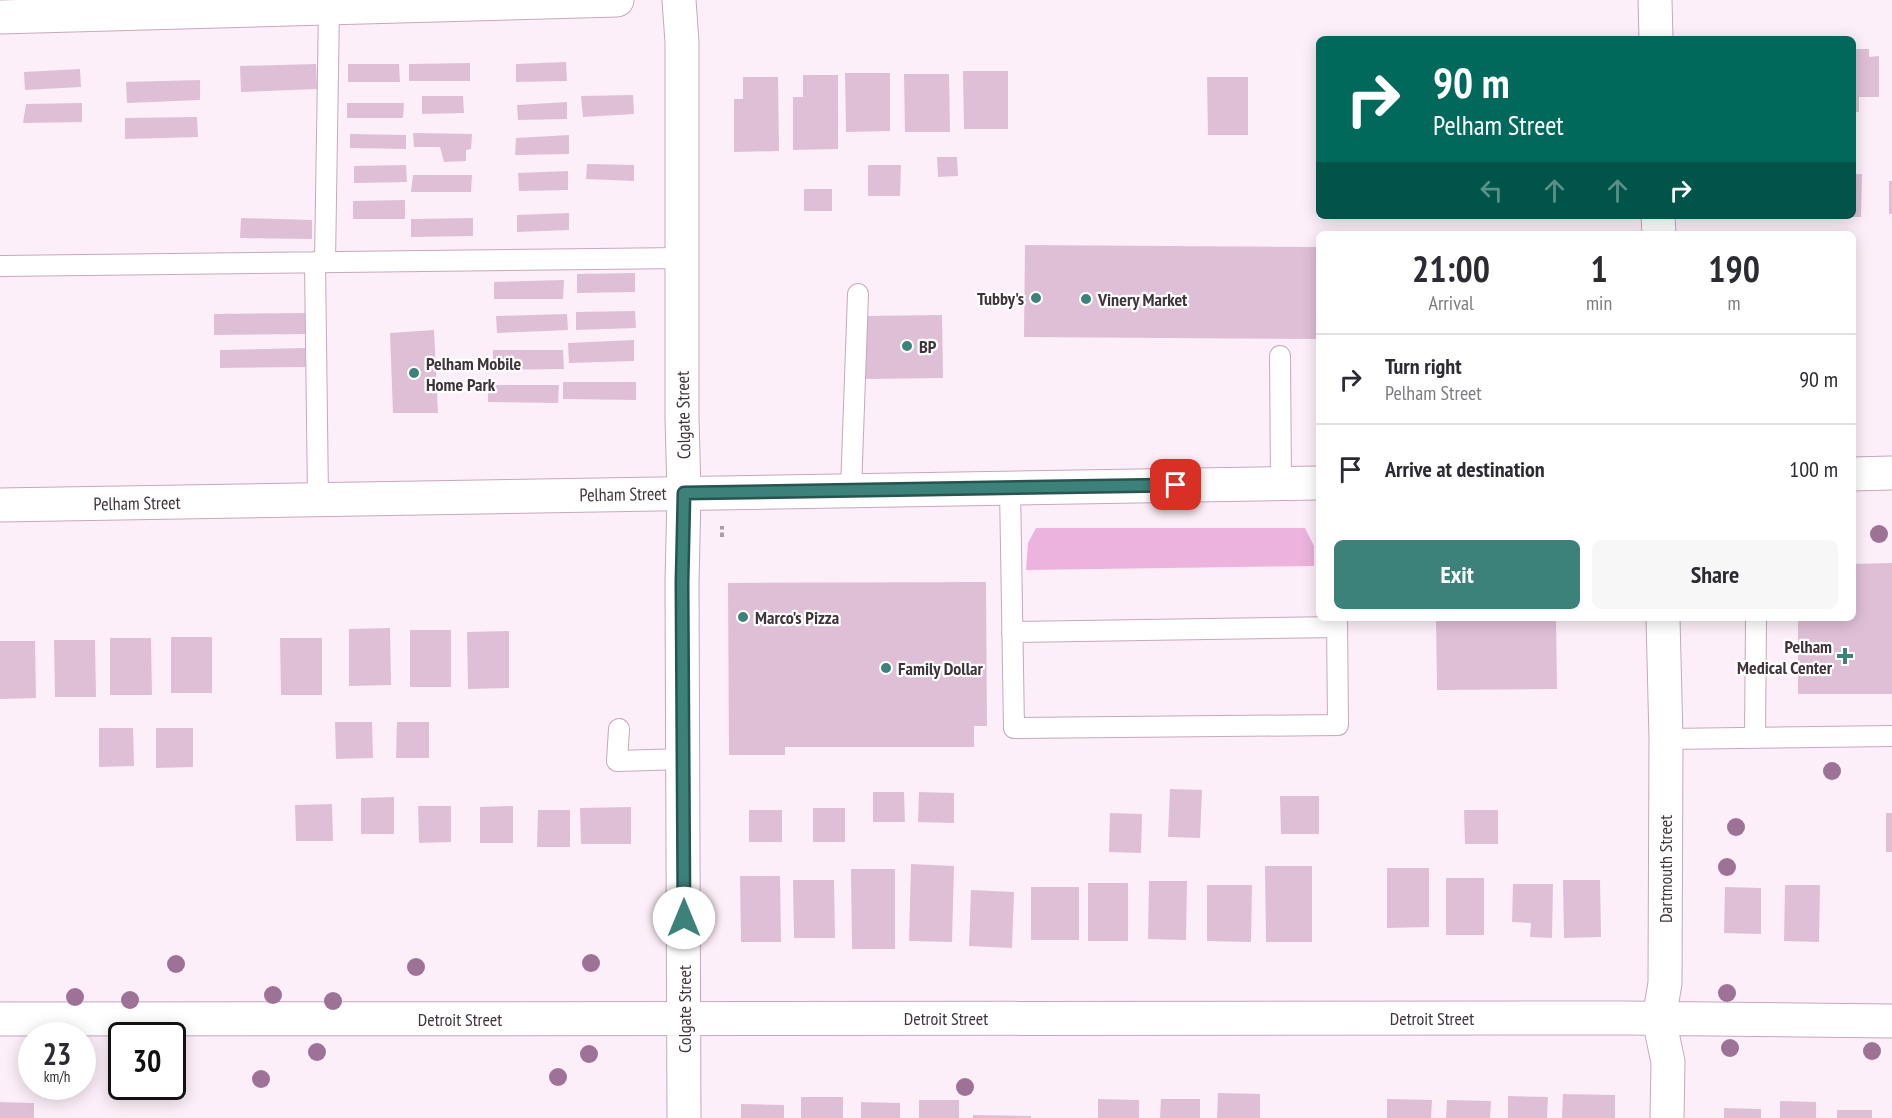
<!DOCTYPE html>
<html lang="en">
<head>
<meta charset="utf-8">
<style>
  body { margin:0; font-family:"PT Sans Narrow",sans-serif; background:#f7f7f7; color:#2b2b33; height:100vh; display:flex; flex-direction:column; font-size:22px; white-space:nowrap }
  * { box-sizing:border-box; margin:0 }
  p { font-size:20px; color:#7c7c81 }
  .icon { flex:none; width:33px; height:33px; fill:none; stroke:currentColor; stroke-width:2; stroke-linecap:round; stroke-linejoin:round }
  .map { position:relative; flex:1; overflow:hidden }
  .sheet { position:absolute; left:1316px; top:231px; width:540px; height:390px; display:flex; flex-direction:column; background:#fff; border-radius:9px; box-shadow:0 3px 15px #0003 }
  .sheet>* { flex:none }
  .top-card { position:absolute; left:1316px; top:36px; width:540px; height:183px; border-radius:9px; box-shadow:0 3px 15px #0003; background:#00695c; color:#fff; overflow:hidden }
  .speed { position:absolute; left:18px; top:1022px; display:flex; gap:12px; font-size:30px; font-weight:700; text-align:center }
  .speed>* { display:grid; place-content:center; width:78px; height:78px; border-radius:50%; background:#fff; box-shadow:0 3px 15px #0003; line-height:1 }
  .speed small { font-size:15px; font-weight:400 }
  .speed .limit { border:3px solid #111; border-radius:9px; background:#fff; color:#111 }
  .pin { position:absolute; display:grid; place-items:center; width:51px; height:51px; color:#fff; margin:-26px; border-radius:12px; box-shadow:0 3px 9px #0006 }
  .me { position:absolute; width:66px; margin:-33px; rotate:0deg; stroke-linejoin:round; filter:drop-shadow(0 0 4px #0008) }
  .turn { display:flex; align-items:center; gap:21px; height:126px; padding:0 18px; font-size:27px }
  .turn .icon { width:78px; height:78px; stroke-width:2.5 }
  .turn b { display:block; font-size:42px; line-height:51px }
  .lanes { display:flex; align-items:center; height:57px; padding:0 18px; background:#0003; justify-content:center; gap:30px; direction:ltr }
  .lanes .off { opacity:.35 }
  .eta { display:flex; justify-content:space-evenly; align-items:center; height:102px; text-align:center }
  .eta b { font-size:36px; font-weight:700; line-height:42px }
  .action { display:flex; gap:12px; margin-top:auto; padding:12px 18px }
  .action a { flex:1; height:69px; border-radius:9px; background:#3c827a; color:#fff; font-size:24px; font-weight:700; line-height:69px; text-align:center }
  .action a+a { background:#f7f7f7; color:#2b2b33 }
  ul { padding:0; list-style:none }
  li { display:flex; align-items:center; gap:18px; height:90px; padding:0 18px; border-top:2px solid #e1e1e2 }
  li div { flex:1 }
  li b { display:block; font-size:22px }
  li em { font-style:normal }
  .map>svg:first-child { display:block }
  .green { fill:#ebb3dd }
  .building { fill:#dfbfd6 }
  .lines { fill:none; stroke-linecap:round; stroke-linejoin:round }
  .service-casing { stroke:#c7a7be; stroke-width:22 }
  .minor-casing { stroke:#c7a7be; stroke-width:35 }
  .tertiary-casing { stroke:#c7a7be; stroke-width:35 }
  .path { stroke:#aa9ca6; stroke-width:4; stroke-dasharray:4.5 3; stroke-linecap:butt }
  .service { stroke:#fff; stroke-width:20 }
  .minor { stroke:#fff; stroke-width:33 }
  .tertiary { stroke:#fff; stroke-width:33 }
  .tree { fill:#9e7196 }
  .route-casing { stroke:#27544f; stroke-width:15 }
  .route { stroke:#3c827a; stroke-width:10 }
  .poi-dot { fill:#3c827a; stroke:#fff; stroke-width:2 }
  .labels { text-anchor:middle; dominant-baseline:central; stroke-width:4.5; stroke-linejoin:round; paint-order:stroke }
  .poi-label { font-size:18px; font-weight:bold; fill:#40333c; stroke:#fff; text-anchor:start }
  .street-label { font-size:18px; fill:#40333c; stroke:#fff }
</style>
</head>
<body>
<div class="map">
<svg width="1892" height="1118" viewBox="0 0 1892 1118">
  <rect width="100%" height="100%" fill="#fdeff9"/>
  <path class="green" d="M1036,528H1305L1314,546V566L1026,570L1028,543Z"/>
  <path class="building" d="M1852,49H1869V57L1879,56V97H1859V112H1852Z
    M566,62L567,81L516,82V64Z
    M470,63V81H409V64Z
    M316,64L317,89L241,92L240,66Z
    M348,64H399L400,82H348Z
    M80,69L81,87L25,90L24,72Z
    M963,71H1008V129H964Z
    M845,73H890V131L846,132Z
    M904,74H949L950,132H905Z
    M803,75H838V149L793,150V97H803Z
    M743,77H778L779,151L734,152V99H743Z
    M1207,77H1248V135H1208Z
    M200,80V100L127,103L126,82Z
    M633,95L634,114L583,117L581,96Z
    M422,96H463L464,113L422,114Z
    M567,102V119L518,120L517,105Z
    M82,103V122L23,123L26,104Z
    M347,103H404L403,118H347Z
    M197,117L198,137L125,139V118Z
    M413,133L472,134L471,149L466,150V161L444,162L440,147H414Z
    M350,134L406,135V149L350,148Z
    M569,135V154L515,155L516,138Z
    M937,157H957L958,176L938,177Z
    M587,164L634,165V181L586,179Z
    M406,165L407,182L354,183V166Z
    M868,165H901L900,196H868Z
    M568,171V190L519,191L518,173Z
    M1852,174H1862L1861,217H1852Z
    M413,175H472L471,192H411Z
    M1889,181H1892V214H1889Z
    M804,189H832V211H804Z
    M405,200V219H353V201Z
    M569,213V230L517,232V215Z
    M241,218L312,220V239L240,238Z
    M473,218V236L411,237V219Z
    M1025,245L1318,247V339L1024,337Z
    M635,273V292L577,293V274Z
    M564,280L563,299H494V282Z
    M635,311L636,328L576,330V312Z
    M306,313V334L214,335V314Z
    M567,314L568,330L497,333L496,316Z
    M942,315L943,378L864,379V316Z
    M434,330L438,413H393L390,333Z
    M634,340V361L569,363L568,343Z
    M305,348L306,367L220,368V350Z
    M493,350H563L564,369L493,370Z
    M563,382H636V400L563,399Z
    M488,385H559L558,403L488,402Z
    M1892,563V694H1798V618H1852V564Z
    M986,582L987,726H974V747H785V755H729L728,583Z
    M1436,618H1556L1557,689L1437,690Z
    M390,628L391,685L349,686V629Z
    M410,630H451V687H410Z
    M509,631V688L468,689L467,632Z
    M171,637H212V693H171Z
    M110,638H151L152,695H110Z
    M280,638H322V695H281Z
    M54,640H95L96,697H55Z
    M0,641H35L36,698L0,699Z
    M335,722H372L373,758L336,759Z
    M397,722H429V758H396Z
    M99,728H133L134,766L99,767Z
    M156,728H193V767L156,768Z
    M1170,789L1202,790L1200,838L1168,837Z
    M873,792H904L905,822H873Z
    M919,792L954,793V823L918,822Z
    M1280,796H1319V834H1281Z
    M394,797V834H361V798Z
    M332,804L333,841H296L295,805Z
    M418,806H451V842L419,843Z
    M513,806V843H480V807Z
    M631,807V844H581L580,808Z
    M813,808H845V842H813Z
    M538,810H570V847H537Z
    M749,810H782V842H749Z
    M1464,810H1498V844H1465Z
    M1110,813L1142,814L1141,853L1109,852Z
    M1886,813H1892V852H1886Z
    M911,864L954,866L952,942L909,941Z
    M1265,866H1312V942H1266Z
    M1387,868H1429V927L1387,928Z
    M851,869H895V949H852Z
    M740,876H780L781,942H741Z
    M1446,878H1484V935H1446Z
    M793,880H834L835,938H794Z
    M1563,880H1600L1601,937L1564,938Z
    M1149,881H1187L1186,940L1148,939Z
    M1088,883H1128V941H1088Z
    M1513,884H1553L1552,938L1530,937L1531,923L1512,922Z
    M1207,885H1252L1251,942L1207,941Z
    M1785,885H1820L1819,942L1784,941Z
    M1031,887H1079V940H1031Z
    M1725,887L1761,888V934L1724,933Z
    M971,890L1014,892L1012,948L969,946Z
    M1218,1093L1260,1094V1118H1217Z
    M1563,1094L1615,1095V1118H1562Z
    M1508,1096L1548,1097L1547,1118H1508Z
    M801,1097H843V1118H801Z
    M1098,1099L1139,1100V1118H1098Z
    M1161,1099H1200V1118H1160Z
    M1387,1099L1432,1100L1431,1118H1387Z
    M919,1100H959V1118H919Z
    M1447,1100L1491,1101L1490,1118H1446Z
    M1780,1101L1816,1102V1118H1780Z
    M0,1102L34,1103V1118H0Z
    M861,1102L900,1103V1118H861Z
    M741,1104L784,1105V1118H741Z
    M1724,1108L1761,1109V1118H1724Z
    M1837,1110H1872V1118H1837Z
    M973,1115L1031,1116V1118H973Z"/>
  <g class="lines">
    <g class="service-casing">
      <path id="service" d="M315,262L318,499
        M325,262L329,8
        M0,266L682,258
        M1280,356L1281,484
        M1010,487L1014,728L1338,725L1337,618
        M851,490L858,294
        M1012,632L1337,627
        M619,729L617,761L683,759
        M1755,737L1756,618
        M1666,739L1892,736"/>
    </g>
    <g class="minor-casing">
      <path id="minor" d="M679,0L682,42V417L684,493L682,583L684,1118
        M1655,0L1656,39
        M0,17L617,0
        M1658,216L1659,234
        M1663,618L1666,739L1665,983L1659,1019L1668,1062L1667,1118
        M0,1019L1626,1018L1892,1021"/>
    </g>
    <g class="tertiary-casing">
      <path id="tertiary" d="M1852,474L1892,473
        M0,505L1318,483"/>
    </g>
    <path class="path" d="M722,537V526"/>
    <use href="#service" class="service"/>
    <use href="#minor" class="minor"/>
    <use href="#tertiary" class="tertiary"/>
  </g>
  <g class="tree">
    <circle cx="1879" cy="534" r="9"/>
    <circle cx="1832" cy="771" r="9"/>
    <circle cx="1736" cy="827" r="9"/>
    <circle cx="1727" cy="867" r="9"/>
    <circle cx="591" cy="963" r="9"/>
    <circle cx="176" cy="964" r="9"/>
    <circle cx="416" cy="967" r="9"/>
    <circle cx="1727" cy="993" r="9"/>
    <circle cx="273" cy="995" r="9"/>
    <circle cx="75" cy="997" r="9"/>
    <circle cx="130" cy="1000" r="9"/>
    <circle cx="333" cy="1001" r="9"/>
    <circle cx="1730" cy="1048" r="9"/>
    <circle cx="1872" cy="1051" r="9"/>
    <circle cx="317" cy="1052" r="9"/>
    <circle cx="589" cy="1054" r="9"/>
    <circle cx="558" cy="1077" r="9"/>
    <circle cx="261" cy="1079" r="9"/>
    <circle cx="965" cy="1087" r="9"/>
  </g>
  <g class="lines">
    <g class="route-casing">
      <path id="route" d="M684,918L682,583L684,493L1176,485"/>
    </g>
    <use href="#route" class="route"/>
  </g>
  <g class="poi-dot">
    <circle cx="1036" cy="298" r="6"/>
    <circle cx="1086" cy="299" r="6"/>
    <circle cx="907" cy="346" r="6"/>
    <circle cx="414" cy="373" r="6"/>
    <circle cx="743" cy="617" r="6"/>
    <path d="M1842 647h6v6h6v6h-6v6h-6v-6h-6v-6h6z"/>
    <circle cx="886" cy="668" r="6"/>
  </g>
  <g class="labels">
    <g class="poi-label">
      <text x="1024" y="298" text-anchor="end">Tubby's</text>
      <text x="1098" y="299">Vinery Market</text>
      <text x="919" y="346">BP</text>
      <text x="426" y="363">Pelham Mobile<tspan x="426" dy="21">Home Park</tspan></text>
      <text x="755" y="617">Marco's Pizza</text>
      <text x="1832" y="646" text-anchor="end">Pelham<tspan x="1832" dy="21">Medical Center</tspan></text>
      <text x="898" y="668">Family Dollar</text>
    </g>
    <g class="street-label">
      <text transform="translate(683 415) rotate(-91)">Colgate Street</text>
      <text transform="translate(623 494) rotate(-1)">Pelham Street</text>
      <text transform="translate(137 503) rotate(-1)">Pelham Street</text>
      <text transform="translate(1665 869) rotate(-90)">Dartmouth Street</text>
      <text transform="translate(684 1009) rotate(-90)">Colgate Street</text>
      <text x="946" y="1018">Detroit Street</text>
      <text x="1432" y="1018">Detroit Street</text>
      <text x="460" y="1019">Detroit Street</text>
    </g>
  </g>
</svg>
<div class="speed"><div>23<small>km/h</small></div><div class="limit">30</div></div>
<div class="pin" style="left:1176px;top:485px;background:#d93025"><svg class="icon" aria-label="arrive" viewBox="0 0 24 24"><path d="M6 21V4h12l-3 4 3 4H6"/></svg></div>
<svg class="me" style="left:684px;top:918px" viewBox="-20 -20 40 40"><circle r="19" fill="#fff"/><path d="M0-13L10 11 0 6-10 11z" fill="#3c827a"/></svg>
<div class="top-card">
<div class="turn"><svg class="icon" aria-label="right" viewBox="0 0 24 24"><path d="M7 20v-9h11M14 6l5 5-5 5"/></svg><div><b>90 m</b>Pelham Street</div></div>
<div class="lanes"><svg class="icon off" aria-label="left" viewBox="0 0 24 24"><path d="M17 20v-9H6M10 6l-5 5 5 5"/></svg><svg class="icon off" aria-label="ahead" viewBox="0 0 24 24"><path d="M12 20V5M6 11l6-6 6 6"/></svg><svg class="icon off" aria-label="ahead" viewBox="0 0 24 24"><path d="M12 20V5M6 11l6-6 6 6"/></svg><svg class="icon" aria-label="right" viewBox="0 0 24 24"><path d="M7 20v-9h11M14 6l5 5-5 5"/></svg></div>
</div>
<section class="sheet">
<div class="eta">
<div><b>21:00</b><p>Arrival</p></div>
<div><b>1</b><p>min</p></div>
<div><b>190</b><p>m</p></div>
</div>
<ul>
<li><svg class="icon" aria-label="right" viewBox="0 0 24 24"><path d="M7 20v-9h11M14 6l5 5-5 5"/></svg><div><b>Turn right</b><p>Pelham Street</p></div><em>90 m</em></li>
<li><svg class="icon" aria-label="arrive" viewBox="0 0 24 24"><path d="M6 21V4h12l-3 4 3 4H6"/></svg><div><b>Arrive at destination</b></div><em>100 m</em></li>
</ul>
<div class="action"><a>Exit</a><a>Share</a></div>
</section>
</div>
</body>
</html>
